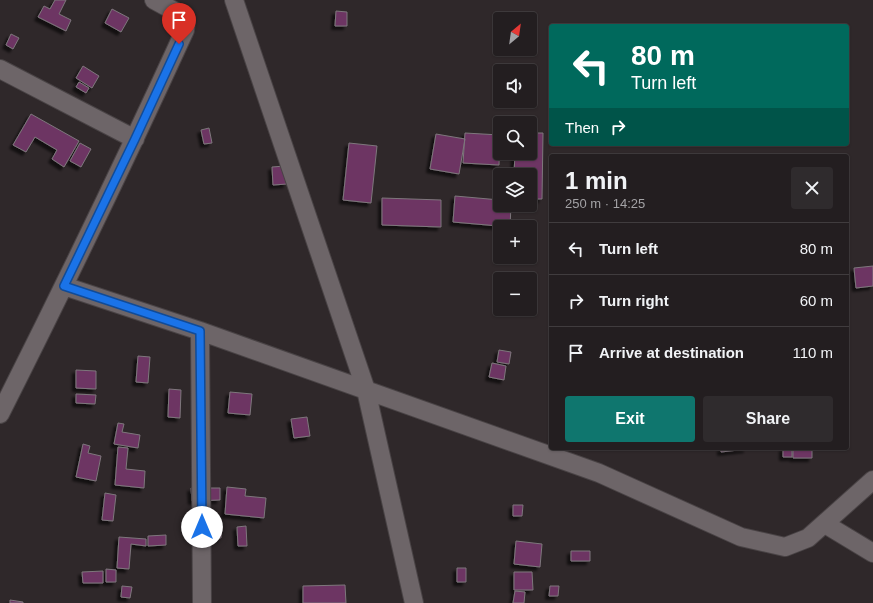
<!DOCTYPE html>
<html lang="en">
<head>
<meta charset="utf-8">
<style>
  body { margin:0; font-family:Arial,sans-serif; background:#2f2b2d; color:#f1f3f6; height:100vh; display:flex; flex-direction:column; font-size:15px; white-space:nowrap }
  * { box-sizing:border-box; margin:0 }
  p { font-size:13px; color:#a3a2a5 }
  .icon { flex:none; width:22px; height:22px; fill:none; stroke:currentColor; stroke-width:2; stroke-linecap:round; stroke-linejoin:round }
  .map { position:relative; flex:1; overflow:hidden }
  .details { position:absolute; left:549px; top:154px; width:300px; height:296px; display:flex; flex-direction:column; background:#231e20; border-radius:4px; box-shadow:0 1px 3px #0004,0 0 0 1px #403c3e }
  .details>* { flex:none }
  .banner { position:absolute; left:549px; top:24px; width:300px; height:122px; border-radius:4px; box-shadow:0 1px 3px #0004,0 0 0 1px #403c3e; background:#00695c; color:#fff; overflow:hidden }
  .needle { width:26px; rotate:29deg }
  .buttons { position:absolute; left:493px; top:12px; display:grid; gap:8px }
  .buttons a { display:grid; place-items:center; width:44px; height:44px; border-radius:4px; background:#231e20; box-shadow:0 1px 3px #0004,0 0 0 1px #403c3e; font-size:20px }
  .pin { position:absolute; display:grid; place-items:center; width:34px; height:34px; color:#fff; margin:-41px -17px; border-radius:50% 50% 50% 0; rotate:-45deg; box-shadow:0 0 4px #0007 }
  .pin .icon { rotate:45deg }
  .me { position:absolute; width:44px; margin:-22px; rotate:0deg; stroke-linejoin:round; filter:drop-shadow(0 0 3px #0008) }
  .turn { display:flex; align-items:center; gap:14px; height:84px; padding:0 16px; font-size:18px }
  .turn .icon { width:52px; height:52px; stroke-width:2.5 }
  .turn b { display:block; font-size:28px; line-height:34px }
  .then { display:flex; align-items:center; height:38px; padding:0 16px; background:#0003; gap:8px; font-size:15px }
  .round { display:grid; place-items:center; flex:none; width:42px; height:42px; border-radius:4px; background:#2f2b2d }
  .head { display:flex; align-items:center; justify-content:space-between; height:68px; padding:0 16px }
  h1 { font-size:24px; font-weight:800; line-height:30px }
  .action { display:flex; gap:8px; margin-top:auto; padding:8px 16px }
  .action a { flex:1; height:46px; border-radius:4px; background:#0f766e; color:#fff; font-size:16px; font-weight:800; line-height:46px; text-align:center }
  .action a+a { background:#2f2b2d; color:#f1f3f6 }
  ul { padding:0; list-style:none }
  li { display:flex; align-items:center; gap:12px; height:52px; padding:0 16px; border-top:1px solid #403c3e }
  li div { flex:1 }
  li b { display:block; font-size:15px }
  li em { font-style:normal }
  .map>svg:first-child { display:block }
  .building { fill:#6d3564; stroke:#7e777c; filter:url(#shadow) }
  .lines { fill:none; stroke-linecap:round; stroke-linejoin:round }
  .street-casing { stroke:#494345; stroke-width:20 }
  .street { stroke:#6d6568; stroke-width:18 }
  .route-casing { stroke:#114b97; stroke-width:10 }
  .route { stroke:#1a73e8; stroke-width:7 }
</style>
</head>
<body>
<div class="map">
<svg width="873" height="603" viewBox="0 0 873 603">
  <defs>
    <filter id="shadow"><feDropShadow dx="-3.5" dy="3.5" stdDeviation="1" flood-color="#0009"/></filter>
  </defs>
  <rect width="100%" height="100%" fill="#2f282a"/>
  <path class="building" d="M55,0H66L59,14L71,20L66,31L38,17L44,6L50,9Z
    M112,9L129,18L121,32L105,23Z
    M336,11L347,12V26H335Z
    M11,34L19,38L13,49L6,45Z
    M83,66L99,76L92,88L76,78Z
    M79,82L89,88L86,93L76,87Z
    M31,114L79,141L64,167L52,159L57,150L35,137L26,152L13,145Z
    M209,128L212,143L204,144L201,130Z
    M465,133L500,135L499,165L463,163Z
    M530,133H543L542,199H530V175H514L515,153H530Z
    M436,134L465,139L459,174L430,169Z
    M80,143L91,149L81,167L70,161Z
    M349,143L377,146L371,203L343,200Z
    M285,166L287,184L273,185L272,167Z
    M455,196L500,200V205H511L510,227L453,222Z
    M382,198L441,200V227L382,225Z
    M873,266V286L856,288L854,268Z
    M499,350L511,352L509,364L497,362Z
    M138,356L150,357L148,383L136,382Z
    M492,363L506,366L504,380L489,377Z
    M76,370L96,371V389L76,388Z
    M169,389L181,390L180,418L168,417Z
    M230,392L252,394L250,415L228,413Z
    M76,394L96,395L95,404L76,403Z
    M307,417L310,436L294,438L291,419Z
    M118,423L124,424L122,432L140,435L138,448L114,444Z
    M83,444L90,446L88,453L101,456L96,481L76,477Z
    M118,447L128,448L126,469L145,471L144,488L115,485Z
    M721,448H747V449L721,452Z
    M783,448H792V457H783Z
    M793,448H812V458H793Z
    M227,487L246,489L245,496L266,498L264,518L225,514Z
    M191,488H220V500L192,501Z
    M105,493L116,495L113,521L102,520Z
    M513,505H523L522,516H513Z
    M191,524L222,526L221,538L191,536Z
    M246,526L247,546H238L237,527Z
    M166,535V545L148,546V536Z
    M119,537L146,539V546L131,544L129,569L117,568Z
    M516,541L542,544L540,567L514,564Z
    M571,551H590V561H571Z
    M457,568H466V582H457Z
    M106,569L116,570V582H106Z
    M103,571V583H83L82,572Z
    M514,572H532L533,590H514Z
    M345,585L346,603H303V586Z
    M122,586L132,587L130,598L121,597Z
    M550,586H559L558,596H549Z
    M515,591L525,592L524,603H513Z
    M10,600L23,602V603H10Z"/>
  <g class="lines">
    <g class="street-casing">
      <path id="street" d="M234,0L366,390L414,603
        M0,69L135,139
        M64,286L200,331L599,473L741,537L785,547L808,538L873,480
        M200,331L202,603
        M0,414C64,287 126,159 185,30L186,20L178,13L154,0
        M825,524L873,553"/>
    </g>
    <use href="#street" class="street"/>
  </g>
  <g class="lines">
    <g class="route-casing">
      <path id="route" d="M179,44L135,139L64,286L200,331L202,527"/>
    </g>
    <use href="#route" class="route"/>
  </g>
</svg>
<div class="buttons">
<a><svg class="needle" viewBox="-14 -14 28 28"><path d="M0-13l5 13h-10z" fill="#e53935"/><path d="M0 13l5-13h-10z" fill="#a3a2a5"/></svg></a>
<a><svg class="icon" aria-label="sound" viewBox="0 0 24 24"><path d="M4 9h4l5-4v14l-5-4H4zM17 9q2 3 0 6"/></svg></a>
<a><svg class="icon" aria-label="search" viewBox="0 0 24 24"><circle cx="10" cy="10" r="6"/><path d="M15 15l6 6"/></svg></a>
<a><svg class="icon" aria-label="layers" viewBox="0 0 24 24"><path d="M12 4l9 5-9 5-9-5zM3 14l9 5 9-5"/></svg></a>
<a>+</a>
<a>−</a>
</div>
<div class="pin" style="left:179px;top:44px;background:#d93025"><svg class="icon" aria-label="arrive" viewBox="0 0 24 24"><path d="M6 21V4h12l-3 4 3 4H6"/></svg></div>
<svg class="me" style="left:202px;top:527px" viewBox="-20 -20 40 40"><circle r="19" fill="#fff"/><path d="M0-13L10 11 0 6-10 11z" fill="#1a73e8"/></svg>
<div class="banner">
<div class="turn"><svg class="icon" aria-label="left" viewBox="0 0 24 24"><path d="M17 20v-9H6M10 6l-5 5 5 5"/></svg><div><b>80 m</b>Turn left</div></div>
<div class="then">Then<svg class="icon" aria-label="right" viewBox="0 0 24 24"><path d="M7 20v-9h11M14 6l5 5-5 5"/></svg></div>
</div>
<section class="details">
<div class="head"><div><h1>1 min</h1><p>250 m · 14:25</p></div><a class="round"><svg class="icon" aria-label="close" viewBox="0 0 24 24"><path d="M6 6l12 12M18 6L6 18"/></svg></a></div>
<ul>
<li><svg class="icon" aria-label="left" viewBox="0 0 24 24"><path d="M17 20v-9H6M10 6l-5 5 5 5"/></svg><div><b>Turn left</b></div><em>80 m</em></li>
<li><svg class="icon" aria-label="right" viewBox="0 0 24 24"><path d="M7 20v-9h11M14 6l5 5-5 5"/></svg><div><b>Turn right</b></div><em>60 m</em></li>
<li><svg class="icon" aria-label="arrive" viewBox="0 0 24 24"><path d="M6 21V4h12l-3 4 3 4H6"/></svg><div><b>Arrive at destination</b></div><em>110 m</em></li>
</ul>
<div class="action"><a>Exit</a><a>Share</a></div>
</section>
</div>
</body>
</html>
